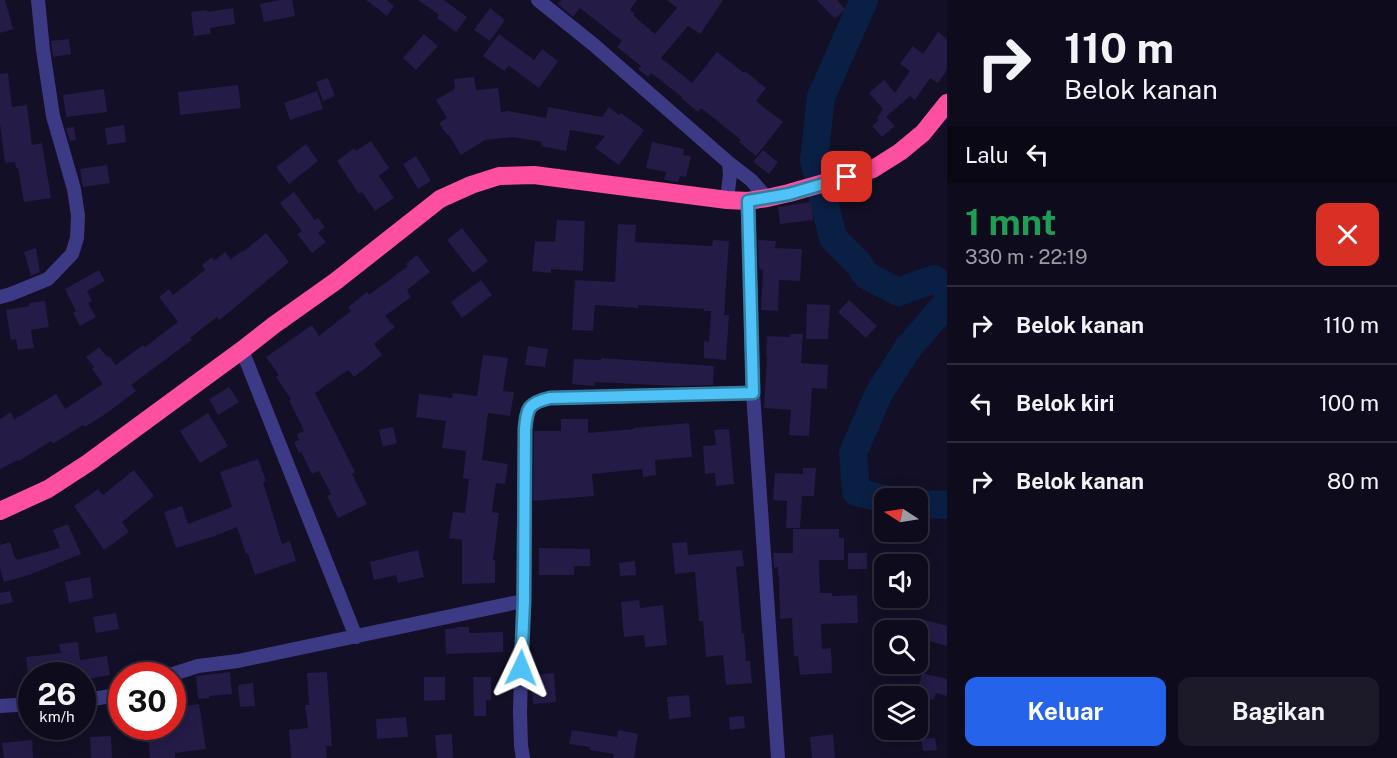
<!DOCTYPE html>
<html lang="id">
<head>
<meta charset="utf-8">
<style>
  body { margin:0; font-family:"Public Sans",sans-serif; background:#1c1929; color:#f1f3f6; height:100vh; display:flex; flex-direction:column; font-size:22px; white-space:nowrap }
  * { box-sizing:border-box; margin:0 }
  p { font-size:20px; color:#9b9ba3 }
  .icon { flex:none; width:33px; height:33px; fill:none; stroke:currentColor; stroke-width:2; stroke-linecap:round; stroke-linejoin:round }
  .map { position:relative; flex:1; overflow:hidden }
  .drawer { display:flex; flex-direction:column; background:#0e0b1c; width:450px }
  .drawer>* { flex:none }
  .banner { background:#0e0b1c; color:#f1f3f6; overflow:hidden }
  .needle { width:39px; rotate:282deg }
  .tools { position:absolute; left:874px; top:488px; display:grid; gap:12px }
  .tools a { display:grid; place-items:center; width:54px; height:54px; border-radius:12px; background:#0e0b1c; box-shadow:0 3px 15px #0003,0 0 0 2px #2e2b3b; font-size:30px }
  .speed { position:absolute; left:18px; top:662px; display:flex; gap:12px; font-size:30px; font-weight:700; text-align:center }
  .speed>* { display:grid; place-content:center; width:78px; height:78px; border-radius:50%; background:#0e0b1c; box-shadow:0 3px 15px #0003,0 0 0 2px #2e2b3b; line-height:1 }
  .speed small { font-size:15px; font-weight:400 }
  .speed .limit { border:9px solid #d22; background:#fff; color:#111 }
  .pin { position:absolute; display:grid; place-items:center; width:51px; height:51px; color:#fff; margin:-26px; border-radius:12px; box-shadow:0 3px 9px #0006 }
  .me { position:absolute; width:66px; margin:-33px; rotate:2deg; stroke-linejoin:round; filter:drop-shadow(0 0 4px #0008) }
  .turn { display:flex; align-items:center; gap:21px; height:126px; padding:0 18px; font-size:27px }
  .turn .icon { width:78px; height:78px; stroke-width:2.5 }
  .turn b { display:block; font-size:42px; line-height:51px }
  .then { display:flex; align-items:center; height:57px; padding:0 18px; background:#0003; gap:12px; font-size:22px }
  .round { display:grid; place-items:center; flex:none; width:63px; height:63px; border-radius:12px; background:#1c1929 }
  .overview { display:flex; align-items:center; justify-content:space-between; height:102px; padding:0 18px }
  h1 { font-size:36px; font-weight:700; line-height:45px; color:#1e9e55 }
  .action { display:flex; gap:12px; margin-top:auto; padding:12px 18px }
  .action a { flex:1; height:69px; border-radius:12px; background:#2563eb; color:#fff; font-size:24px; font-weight:700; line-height:69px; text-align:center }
  .action a+a { background:#1c1929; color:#f1f3f6 }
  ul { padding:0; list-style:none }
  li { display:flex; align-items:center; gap:18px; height:78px; padding:0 18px; border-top:2px solid #2e2b3b }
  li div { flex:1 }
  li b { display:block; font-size:22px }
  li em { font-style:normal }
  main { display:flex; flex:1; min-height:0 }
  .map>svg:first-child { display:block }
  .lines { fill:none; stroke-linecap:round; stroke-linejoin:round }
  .river { stroke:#0a1f44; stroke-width:28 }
  .building { fill:#241b47 }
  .street { stroke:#3d3a85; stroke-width:14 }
  .highway { stroke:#ff4fa3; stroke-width:18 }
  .route-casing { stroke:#337fa1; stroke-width:15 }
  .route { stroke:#4fc3f7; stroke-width:10 }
</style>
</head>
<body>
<main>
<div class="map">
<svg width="947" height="758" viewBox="0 0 947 758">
  <rect width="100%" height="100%" fill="#130f26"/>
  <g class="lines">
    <path class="river" d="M864,0L821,97L814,160L833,238L858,263L866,275L898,292L934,279L947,289
      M885,499L856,492L853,453L879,393L908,348L947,303
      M918,504L947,505"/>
  </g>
  <path class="building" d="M0,0H5L13,29L0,33Z
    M279,0H292L295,16L264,22L260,4Z
    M366,0H387L394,6L387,16Z
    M418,0H444L467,17L456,32L437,18L439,15Z
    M561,0H637L630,10L635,14L633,15L655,34L677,8L667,0H723L700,34L688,26L661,58L692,83L717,52L744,73L745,71L766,88L756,101L783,122L756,156L739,142L741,140L701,108L698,112L681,98L682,97L651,73L648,77L638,69L641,66L617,47L622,41L580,8L573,17L558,4Z
    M817,0H837L845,9L836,18L835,16L834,18Z
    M233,8L235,24L210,28L211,34L194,36L191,12L207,10L208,12Z
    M490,8L505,20L490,41L474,30Z
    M938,32L947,39V70L938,83L930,78L915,100L910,96L886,117L895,126L882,137L872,126L879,120L877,118L883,109L869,93L884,80L895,93L910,71L900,64L913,46L923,54Z
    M424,34L438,46L416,70L403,58Z
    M499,34L534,60L542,49L558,61L539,88L509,66L504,71L483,56Z
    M69,39L71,54L53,57L51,41Z
    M8,73L12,107L27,105L32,145L42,143L51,198L24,202L18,168H16L15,162L5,163L0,124V74Z
    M474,77L476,90L498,88L501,112L508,111L546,118L548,107L602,117L609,107L619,115L621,113L644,130L619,165L595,148L605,136L570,130L566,151L541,146L542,142L513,137L485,140L461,155L448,134L447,135L439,123L447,118L436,100L455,89L454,79Z
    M328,78L335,96L323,101L316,82Z
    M238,85L241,108L180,115L178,92Z
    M104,89L107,112L66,117L63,95Z
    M317,91L323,109L290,120L284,103Z
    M124,125L126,142L107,145L105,128Z
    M74,127L76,140L70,141L66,128Z
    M371,141L389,168L379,176L394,198L375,211L362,192L359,194L337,161L354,148L356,151Z
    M652,142L684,149L683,155L691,156L686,177L680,176L678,182L664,180L666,172L646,168Z
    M306,144L318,161L289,184L276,167Z
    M763,150L778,162L769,174L753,162Z
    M416,156L431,181L418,189L403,164Z
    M107,165L110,183L83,187L80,169Z
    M294,192L315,220L318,218L325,227L318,233L326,242L312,253L297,234L302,231L280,203Z
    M811,202L813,220L780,224L778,207Z
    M557,220L585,221L583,271L551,269V273L532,271L535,241L555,242Z
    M618,224L636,225L635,242L712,246L713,240L729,241L724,315H729L726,360L704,358V341L709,342L711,311H704V309L638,305V308L595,305L593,331L572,330L575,280L615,282Z
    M462,228L488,261L473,273L447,240Z
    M266,233L289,262L233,309L219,320L217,317L190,338L192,340L131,385L136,391L107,413L85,427L83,425L53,444L51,441L19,461L18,460L0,469V419L10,412L15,419L56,394L65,409L103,384L92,369L94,367L86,357L99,347L107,357L109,356L116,365L143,345L145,347L178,322L159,297L169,289L173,295L205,270L202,265L212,257L214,261L225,252L231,259L242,251L243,252Z
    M758,240L776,241L775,248L802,249L800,281L779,280L778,311L761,310L763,270L759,269Z
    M36,248L40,272L31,276L24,252Z
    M417,255L430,272L407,290L411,297L385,316L395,327L374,344L382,355L354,377L348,370L315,393L355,472L352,474L367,504L338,518L327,496L331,494L319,471L312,474L301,452L299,453L294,442L299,440L297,434L304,431L289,400L291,399L276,377L279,375L266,357L312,325L319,336L351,311L348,307L367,292L369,295L408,266L406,264Z
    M99,270L105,281L87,291L92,301L88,303L96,317L80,326L73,313L76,311L65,289Z
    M481,280L492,295L462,318L451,302Z
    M849,300L877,326L866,338L838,312Z
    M45,301L49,327L31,330L34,348L18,350L16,339L11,340L6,310L29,306V303Z
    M807,304L830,305L828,339H806Z
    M790,334H803L801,363L828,365L827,389L812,388L809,436L789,435L791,410L764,408L767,355H766L767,336L790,337Z
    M528,346L548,349L545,367L525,365Z
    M483,355L508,358L503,391L514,392L510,416L488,413L482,460L508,464L505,484L496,483L492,512L499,513L493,560H495V583L462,584V540L449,538L453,512L465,513L469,479L463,478L466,451L442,448L446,421L416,417L419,394L452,398L453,393L477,396Z
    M601,358L714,366L713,385L677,386L595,382L594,386L572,384L574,359L601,360Z
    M229,387L239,402L218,415L209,399Z
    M208,413L228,446L200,463L180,431Z
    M561,419H588V433L634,429V428L689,423L692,457L655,460L656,475L643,477L642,469L592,474L594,496L533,501L534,431H561Z
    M393,427L397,443L383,447L379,430Z
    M729,429L734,484L716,486L715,473L705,474L703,446L716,445L714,430Z
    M258,459L266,481L263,482L282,544L290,541L296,561L255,575L248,554H246L237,527L212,537L176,548L164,512L182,506L188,524L232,507L220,472Z
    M803,468H816L814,496H802L800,528H786L787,501L773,500L775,473L803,474Z
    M134,470L154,496L122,522L129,532L104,550L74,506L98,489L103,495Z
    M68,524L81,554L29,575L4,582L0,569V545L10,542L15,558H16L17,560L60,548L53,530Z
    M793,529H839V538H844V560H819L820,593H832V596L857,595L858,623L821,624L822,649L831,648L832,673L800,675L798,656H794L792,618L780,619L779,575H778V567L774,568L773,553H793Z
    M687,542L688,555L742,550L744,566L736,567L742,634H744L746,661H750L752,683L726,685L723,655L706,657L703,621H699L695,572L675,574L672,543Z
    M539,548L590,549V566H574V575H539Z
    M418,550L424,577L398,583L396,575L374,580L370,562Z
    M848,553H867V569H848Z
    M635,561L636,575L620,576L619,563Z
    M90,577L93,598L69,603L65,582Z
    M10,591L13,602L0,605V593Z
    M639,600L640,608L663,605L667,645L645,647L644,635L624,637L621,602Z
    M116,613L119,629L96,633L93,617Z
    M918,618L947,626V646L929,641L922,666H918Z
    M457,627H469V633L503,632V652L446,654L445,629L457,628Z
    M78,642L80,660L107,656L110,675L82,680V675H28L26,657L61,653L59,644Z
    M230,672L232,694L209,696L210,698L198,699L196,676Z
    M327,672L332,746H326L327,758H291L289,730L308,728L305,705H309L307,673Z
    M554,673L556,702L533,704L531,675Z
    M922,673L947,679V696L936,693L934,700L916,695Z
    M424,677H445V700L424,701Z
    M473,677H491V700H486V716H474Z
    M253,683L255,706L240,707L238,685Z
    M689,695L691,717L669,719L667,697Z
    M199,704L206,749L175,753V758H150L147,726H172V708Z
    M744,716L745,728L730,730L729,717Z
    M406,717L408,737L377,739L376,719Z
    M572,730L617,737L618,730L638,734L634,758H613L614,754L590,750V747L569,744Z
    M452,734L453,758H437L435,735Z
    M833,734L835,758H812L810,737Z
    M111,736L112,758H91L90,737Z
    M935,738L937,750L923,751L921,739Z
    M32,740L33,758H4L2,743Z"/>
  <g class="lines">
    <path class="street" d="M538,0L594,45L729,163L751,180L767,198
      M727,200L730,174L729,163
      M748,201L753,393L778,758
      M0,297L11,294L48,279L72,254L77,238L78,216L74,189L53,116L43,50L38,0
      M242,350L356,637
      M170,675L198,666L238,661L523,601
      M82,701L122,694
      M0,706L32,704
      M523,758L521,746L520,712L523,601L525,430C527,408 528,403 550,398L753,393"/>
    <path class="highway" d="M0,511L48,489L88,463L242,350L274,325L336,281L440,199L471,185L499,176L534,175L727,200L748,201L767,198L789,193L873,169L900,152L923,133L947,103"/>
  </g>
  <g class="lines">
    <g class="route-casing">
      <path id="route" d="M521,668L524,601L525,429C527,408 528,403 550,398L753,393L748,201L789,194L847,177"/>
    </g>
    <use href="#route" class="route"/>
  </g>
</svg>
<div class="tools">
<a><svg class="needle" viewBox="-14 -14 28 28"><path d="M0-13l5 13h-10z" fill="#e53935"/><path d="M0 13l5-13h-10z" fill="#9b9ba3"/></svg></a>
<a><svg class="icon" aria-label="sound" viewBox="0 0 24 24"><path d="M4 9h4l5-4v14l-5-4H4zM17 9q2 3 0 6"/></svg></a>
<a><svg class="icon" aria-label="search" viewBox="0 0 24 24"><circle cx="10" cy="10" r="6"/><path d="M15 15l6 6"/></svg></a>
<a><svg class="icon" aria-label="layers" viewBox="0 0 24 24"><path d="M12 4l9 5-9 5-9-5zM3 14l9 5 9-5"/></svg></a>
</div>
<div class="speed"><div>26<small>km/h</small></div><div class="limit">30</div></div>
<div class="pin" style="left:847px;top:177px;background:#d93025"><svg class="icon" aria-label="arrive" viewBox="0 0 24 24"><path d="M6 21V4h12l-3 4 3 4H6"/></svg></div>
<svg class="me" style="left:521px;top:668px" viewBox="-20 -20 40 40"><path d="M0-17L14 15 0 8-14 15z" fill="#4fc3f7" stroke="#fff" stroke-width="4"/></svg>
</div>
<section class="drawer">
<div class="banner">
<div class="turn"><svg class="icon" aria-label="right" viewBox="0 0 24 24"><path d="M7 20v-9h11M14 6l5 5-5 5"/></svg><div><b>110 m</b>Belok kanan</div></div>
<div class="then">Lalu<svg class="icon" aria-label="left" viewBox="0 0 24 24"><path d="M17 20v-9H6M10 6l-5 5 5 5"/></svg></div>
</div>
<div class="overview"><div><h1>1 mnt</h1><p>330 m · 22:19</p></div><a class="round" style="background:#d93025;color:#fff"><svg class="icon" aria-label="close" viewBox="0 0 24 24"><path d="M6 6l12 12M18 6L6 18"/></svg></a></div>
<ul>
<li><svg class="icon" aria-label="right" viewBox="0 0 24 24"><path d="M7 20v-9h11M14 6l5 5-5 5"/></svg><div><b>Belok kanan</b></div><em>110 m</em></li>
<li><svg class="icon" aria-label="left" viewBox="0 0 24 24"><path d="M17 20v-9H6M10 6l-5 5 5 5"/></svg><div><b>Belok kiri</b></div><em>100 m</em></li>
<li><svg class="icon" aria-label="right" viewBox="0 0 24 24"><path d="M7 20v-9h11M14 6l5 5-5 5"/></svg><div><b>Belok kanan</b></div><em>80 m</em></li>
</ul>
<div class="action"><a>Keluar</a><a>Bagikan</a></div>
</section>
</main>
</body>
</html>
